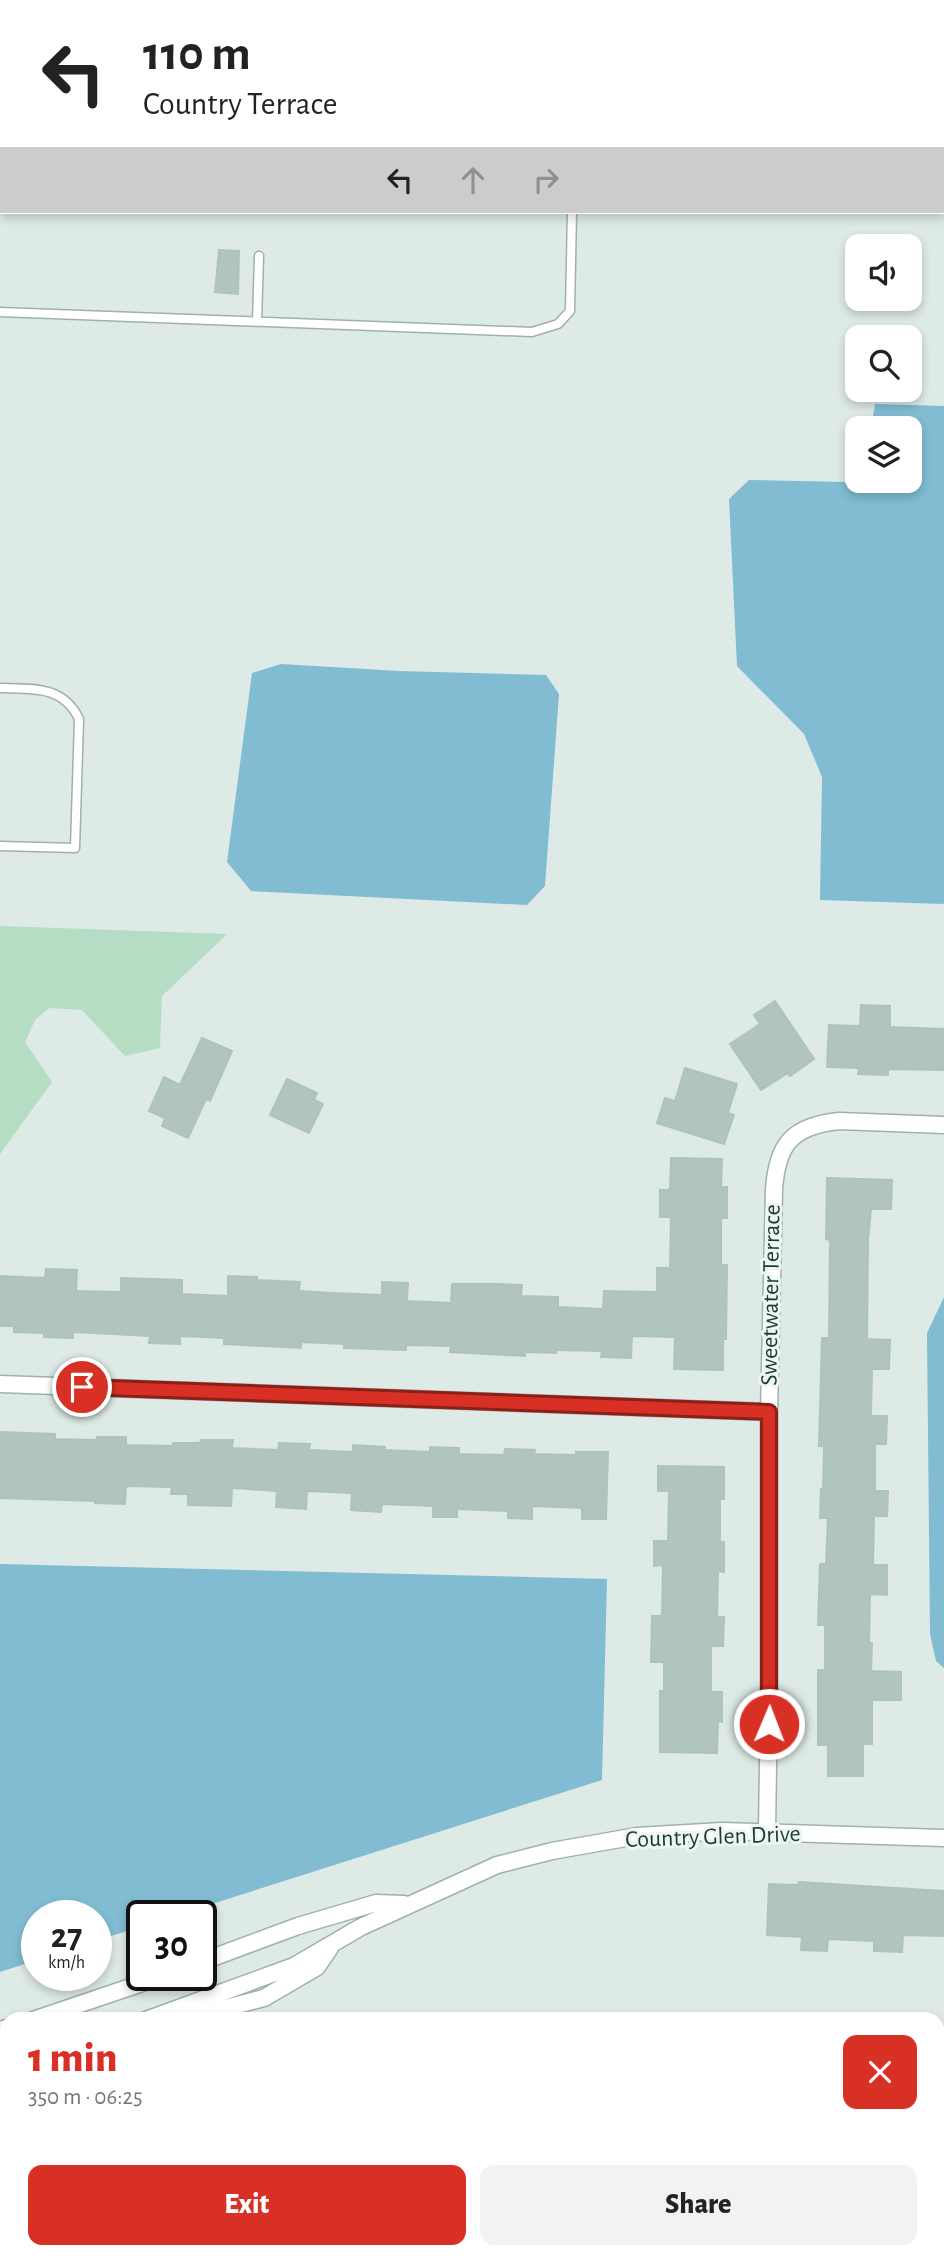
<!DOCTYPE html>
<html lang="en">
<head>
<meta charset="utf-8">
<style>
  body { margin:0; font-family:"Alegreya Sans",sans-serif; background:#f2f2f2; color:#222; height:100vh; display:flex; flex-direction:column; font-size:26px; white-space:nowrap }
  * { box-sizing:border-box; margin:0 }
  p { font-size:23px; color:#767676 }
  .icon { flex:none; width:38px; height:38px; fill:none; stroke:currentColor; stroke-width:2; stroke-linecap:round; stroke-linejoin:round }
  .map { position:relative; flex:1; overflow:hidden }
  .sheet { position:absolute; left:0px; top:2012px; width:945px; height:247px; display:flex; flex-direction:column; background:#fff; border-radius:21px 21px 0 0; box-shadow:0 4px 10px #0003 }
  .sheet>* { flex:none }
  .top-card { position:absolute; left:0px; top:0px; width:945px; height:214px; box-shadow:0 4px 10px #0003; background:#fff; color:#222; overflow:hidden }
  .fabs { position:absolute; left:845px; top:234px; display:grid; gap:14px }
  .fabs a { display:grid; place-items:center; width:77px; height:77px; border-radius:14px; background:#fff; box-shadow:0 4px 10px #0003; font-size:35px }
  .speed { position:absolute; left:21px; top:1900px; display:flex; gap:14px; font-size:35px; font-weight:700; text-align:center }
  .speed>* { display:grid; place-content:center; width:91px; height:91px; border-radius:50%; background:#fff; box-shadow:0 4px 10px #0003; line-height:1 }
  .speed small { font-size:18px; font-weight:400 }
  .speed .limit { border:4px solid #111; border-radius:10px; background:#fff; color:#111 }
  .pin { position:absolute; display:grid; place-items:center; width:60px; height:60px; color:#fff; margin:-30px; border:4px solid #fff; border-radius:50%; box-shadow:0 2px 7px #0007 }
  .me { position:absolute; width:77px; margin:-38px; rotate:1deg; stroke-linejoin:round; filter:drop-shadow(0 0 5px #0008) }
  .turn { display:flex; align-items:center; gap:24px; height:147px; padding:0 28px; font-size:32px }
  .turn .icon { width:91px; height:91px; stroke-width:2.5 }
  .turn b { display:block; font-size:49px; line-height:60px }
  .lanes { display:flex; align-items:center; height:66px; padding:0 28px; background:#0003; justify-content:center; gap:35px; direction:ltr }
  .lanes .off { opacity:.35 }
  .round { display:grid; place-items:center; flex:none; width:74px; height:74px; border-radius:14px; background:#f2f2f2 }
  .head { display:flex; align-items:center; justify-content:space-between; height:119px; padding:0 28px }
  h1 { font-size:42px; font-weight:800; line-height:52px; color:#d93025 }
  .action { display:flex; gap:14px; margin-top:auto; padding:14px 28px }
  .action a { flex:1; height:80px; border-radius:14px; background:#d93025; color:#fff; font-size:28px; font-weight:800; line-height:80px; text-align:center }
  .action a+a { background:#f2f2f2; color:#222 }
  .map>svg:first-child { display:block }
  .green { fill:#b4ddc4 }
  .water { fill:#81bcd3 }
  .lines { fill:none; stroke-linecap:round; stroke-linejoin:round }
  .canal { stroke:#81bcd3; stroke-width:21 }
  .building { fill:#b2c4bf; stroke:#afc3bd; stroke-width:2 }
  .lane-casing { stroke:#a0b1ad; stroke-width:11 }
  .street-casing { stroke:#a0b1ad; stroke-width:19 }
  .lane { stroke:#fff; stroke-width:8 }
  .street { stroke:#fff; stroke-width:16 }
  .route-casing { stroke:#8d1f18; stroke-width:18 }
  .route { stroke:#d93025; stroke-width:12 }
  .labels { text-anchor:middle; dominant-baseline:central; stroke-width:6; stroke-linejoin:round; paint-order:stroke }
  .street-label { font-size:24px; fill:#1e3935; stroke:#edf6f3 }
</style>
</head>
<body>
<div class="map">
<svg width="944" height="2259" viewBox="0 0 944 2259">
  <rect width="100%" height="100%" fill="#ddeae5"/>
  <path class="green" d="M0,926L227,934L162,996L160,1048L125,1056L82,1010L49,1008L35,1020L25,1042L52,1082L0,1154Z"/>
  <path class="water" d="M875,404L944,406V904L820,900L822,777L804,734L737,666L729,499L749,480L847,482L857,471L858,481H910V429H871Z
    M281,664L399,671L546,675L559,694L545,886L527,905L251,891L227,862L252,673Z
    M944,1297V1668L936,1661L930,1634L927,1333Z
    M0,1564L607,1579L602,1780L174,1916H142V1926L96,1941V1916H37V1960L0,1972Z"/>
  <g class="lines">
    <path class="canal" d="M938,2036H944"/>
  </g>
  <path class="building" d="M219,250L239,251L238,294L215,292Z
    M775,1001L814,1059L790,1076L788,1073L761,1090L730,1044L760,1024L754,1015Z
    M861,1005L890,1006V1027L944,1029V1070L888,1069V1075L858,1074L859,1068L827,1067L829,1025L860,1026Z
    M202,1038L232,1051L210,1101L206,1099L188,1138L162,1126L165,1118L149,1111L164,1077L180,1085Z
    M685,1068L737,1084L728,1113L734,1115L724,1144L657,1123L665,1098L675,1101Z
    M287,1079L317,1093L314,1100L323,1104L309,1133L270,1115Z
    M671,1158L722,1159L721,1187H727V1218H721V1265H727L726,1339H723V1370L674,1369L675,1337L632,1336L631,1358L601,1357L602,1351L556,1350V1353L525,1352V1356L450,1352L451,1346L406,1345V1350L344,1348V1344L301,1342V1348L224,1344V1338L180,1336V1344L149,1343L150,1336L73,1332V1338L44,1337V1333L14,1332V1326H0V1276L45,1278L46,1269L77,1270L76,1291L121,1292V1278L182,1280V1294L228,1296V1276L257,1277V1280L300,1282L299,1291L332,1293L382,1295V1282L408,1283L407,1301L451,1303L452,1284H498L522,1285L521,1296L558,1297V1307L603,1309L604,1291L657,1292V1268H670L671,1217H660V1190H670Z
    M827,1178L892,1180L891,1209H871L868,1241L867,1339L890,1340L889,1369H872L871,1416H887L886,1444H875V1491H888L887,1516H874L873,1565H887V1595L870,1594L869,1643H872L871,1671L901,1672V1700H872V1744H863V1776H828V1745H818V1670H825V1625H818L820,1564H826L828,1518H820L821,1489H823L824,1446H819L822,1338H829L830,1240L826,1239Z
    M0,1432L55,1434V1439L97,1440V1437H126V1445L172,1446L173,1443H200L201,1440H233L232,1448L278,1450L279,1443L310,1444L309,1450L353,1452V1445L385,1447L384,1450L430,1452V1447L459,1448V1454L504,1455L505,1449L535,1450L534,1454L576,1455V1452H608L606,1519H582V1508L532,1506V1519L508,1518V1511L457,1509V1517H433V1506L382,1504L381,1512L351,1510L352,1493L307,1491L306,1509L276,1507L277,1491L232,1488L231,1506L188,1505V1494H171L172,1487L126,1486L125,1504L95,1503V1501L0,1498Z
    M658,1466L724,1467V1499H720V1542H724V1572L718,1571L717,1617H724L723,1646H711V1692H722V1722L718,1721L717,1753L660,1752V1691H664V1662H651L652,1616H662L663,1565L654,1566V1541H668L669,1491H658Z
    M799,1882L944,1891V1936L903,1935L902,1952L874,1951V1941L828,1939L827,1951L801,1950L802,1937L767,1935L769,1884L798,1885Z"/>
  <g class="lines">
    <g class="lane-casing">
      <path id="lane" d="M574,2V0
        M0,312L532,332L558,324L570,311L572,212
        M257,322L259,256
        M0,688C32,689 63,685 79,719L75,848L0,846"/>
    </g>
    <g class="street-casing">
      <path id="street" d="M0,1384L769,1412
        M767,1832L769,1696V1412L774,1190C777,1144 792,1126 839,1121L944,1125
        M201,1962L298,1926L376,1903L404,1904
        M173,2015L203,2014L264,1998L317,1967L330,1948
        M33,2020L163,1976
        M146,2020L294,1966L361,1927L497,1865L552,1851L637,1836L722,1831L944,1838
        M0,2030L7,2028
        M0,2061L7,2059"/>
    </g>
    <use href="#lane" class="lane"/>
    <use href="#street" class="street"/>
  </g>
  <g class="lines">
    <g class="route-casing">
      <path id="route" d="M82,1387L769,1412V1724"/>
    </g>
    <use href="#route" class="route"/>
  </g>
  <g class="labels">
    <g class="street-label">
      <text transform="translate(771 1295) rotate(-89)">Sweetwater Terrace</text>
      <text transform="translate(713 1837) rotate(-2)">Country Glen Drive</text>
    </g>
  </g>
</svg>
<div class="fabs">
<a><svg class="icon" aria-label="sound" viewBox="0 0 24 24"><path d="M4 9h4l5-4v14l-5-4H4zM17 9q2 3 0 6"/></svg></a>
<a><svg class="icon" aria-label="search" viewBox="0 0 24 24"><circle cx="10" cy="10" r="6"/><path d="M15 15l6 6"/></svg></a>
<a><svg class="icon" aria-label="layers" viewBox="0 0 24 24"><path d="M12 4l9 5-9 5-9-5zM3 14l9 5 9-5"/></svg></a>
</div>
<div class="speed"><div>27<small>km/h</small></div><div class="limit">30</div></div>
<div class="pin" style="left:82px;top:1387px;background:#d93025"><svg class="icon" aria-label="arrive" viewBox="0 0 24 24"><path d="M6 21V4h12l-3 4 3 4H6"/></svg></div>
<svg class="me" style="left:769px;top:1724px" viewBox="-20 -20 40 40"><circle r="17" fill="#d93025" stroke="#fff" stroke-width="3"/><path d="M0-11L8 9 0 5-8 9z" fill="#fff"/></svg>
<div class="top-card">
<div class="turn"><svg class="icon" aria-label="left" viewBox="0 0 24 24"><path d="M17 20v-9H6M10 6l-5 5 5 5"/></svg><div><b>110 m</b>Country Terrace</div></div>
<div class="lanes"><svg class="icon" aria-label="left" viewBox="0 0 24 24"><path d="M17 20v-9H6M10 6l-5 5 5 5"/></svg><svg class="icon off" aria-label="ahead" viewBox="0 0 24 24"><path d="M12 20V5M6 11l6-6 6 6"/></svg><svg class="icon off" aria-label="right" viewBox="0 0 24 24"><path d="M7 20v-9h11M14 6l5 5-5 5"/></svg></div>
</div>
<section class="sheet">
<div class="head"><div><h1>1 min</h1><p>350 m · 06:25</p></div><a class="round" style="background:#d93025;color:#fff"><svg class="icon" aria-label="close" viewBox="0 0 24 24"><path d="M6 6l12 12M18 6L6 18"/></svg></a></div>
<div class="action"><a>Exit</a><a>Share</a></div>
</section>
</div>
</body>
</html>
